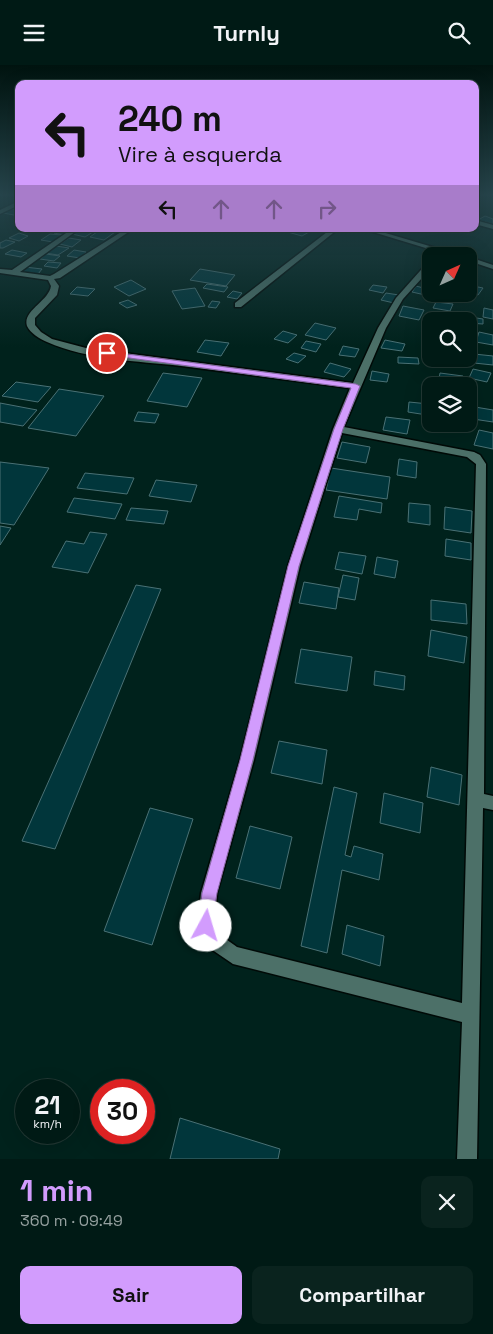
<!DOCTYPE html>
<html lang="pt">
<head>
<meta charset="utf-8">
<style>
  body { margin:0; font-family:"Space Grotesk",sans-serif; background:#0a231e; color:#f1f3f6; height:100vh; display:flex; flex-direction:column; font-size:19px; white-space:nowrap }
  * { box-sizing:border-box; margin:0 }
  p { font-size:16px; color:#95a1a0 }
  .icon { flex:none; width:28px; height:28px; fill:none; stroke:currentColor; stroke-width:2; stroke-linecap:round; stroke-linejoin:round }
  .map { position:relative; height:1094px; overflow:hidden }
  .sheet { display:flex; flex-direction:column; background:#001a15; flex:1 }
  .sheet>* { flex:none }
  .hud { position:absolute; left:15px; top:15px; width:464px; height:152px; border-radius:10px; box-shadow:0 5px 20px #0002,0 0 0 1px #223834; background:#d29cfd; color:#111; overflow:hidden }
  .needle { width:32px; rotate:45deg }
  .fabs { position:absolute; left:422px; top:182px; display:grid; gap:10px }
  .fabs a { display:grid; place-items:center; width:55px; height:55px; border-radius:10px; background:#001a15; box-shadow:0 5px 20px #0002,0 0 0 1px #223834; font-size:25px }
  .speed { position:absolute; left:15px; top:1014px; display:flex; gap:10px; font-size:25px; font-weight:700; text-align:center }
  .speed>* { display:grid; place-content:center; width:65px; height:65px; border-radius:50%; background:#001a15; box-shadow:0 5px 20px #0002,0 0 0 1px #223834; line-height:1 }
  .speed small { font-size:12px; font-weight:400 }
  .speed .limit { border:8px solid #d22; background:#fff; color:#111 }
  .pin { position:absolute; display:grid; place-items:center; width:42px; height:42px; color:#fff; margin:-21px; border:2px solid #fff; border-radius:50%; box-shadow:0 1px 5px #0007 }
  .me { position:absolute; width:55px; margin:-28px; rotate:6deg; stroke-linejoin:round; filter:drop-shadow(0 0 4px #0008) }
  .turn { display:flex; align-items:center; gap:18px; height:105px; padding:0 20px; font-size:22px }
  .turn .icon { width:65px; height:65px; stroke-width:2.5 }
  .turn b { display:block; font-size:35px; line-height:42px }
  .lanes { display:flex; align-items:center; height:48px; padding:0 20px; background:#0003; justify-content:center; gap:25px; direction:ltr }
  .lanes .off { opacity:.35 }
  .round { display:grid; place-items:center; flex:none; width:52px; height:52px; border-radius:10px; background:#0a231e }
  .head { display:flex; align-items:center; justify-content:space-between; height:85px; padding:0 20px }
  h1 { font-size:30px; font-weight:700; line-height:38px; color:#d29cfd }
  .action { display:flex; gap:10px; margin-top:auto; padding:10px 20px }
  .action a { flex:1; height:58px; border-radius:10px; background:#d29cfd; color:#111; font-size:20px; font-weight:700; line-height:58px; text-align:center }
  .action a+a { background:#0a231e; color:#f1f3f6 }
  header { display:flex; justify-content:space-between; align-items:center; height:65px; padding:0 20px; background:#001a15; font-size:22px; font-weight:700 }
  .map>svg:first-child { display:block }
  .building { fill:#01363b; stroke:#4a7175 }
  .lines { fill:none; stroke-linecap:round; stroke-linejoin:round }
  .minor-casing { stroke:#000a07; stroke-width:3 }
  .minor { fill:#4c7068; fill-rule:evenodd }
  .route { fill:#d29cfd; stroke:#8865a4 }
</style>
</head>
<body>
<header><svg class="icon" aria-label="menu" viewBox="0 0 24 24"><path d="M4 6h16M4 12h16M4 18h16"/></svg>Turnly<svg class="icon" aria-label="search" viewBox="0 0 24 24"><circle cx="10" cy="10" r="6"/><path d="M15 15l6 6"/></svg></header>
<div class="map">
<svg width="493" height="1094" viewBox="0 0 493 1094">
  <rect width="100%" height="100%" fill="#00221c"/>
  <path class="building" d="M11,144L19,145V147L14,150L3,148Z
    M485,151L493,154V159L478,155Z
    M61,164H65L72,166L64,170L54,168Z
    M81,164H88L96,165L85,172L72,169Z
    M101,164L115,167L104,175L90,172Z
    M288,164H299L309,167L302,171L284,166Z
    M19,168L28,171L19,176L9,173Z
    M50,169L62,170L53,177L41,175Z
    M69,173L81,175L72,182L60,179Z
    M6,175L15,177L3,183H0V178Z
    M56,181L69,183L58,190L45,188Z
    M12,185L27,188L21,192L5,189Z
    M74,185L86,187L80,193L67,191Z
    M46,189L60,191L54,196L40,194Z
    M48,197L61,198L57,203L44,201Z
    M25,202L42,204L38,209L20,207Z
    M200,204L235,210L226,221L190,215Z
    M131,215L146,224L129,231L114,222Z
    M207,219L228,222L224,227L203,223Z
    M373,220L387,222L383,228L369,225Z
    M416,221L431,225V229H436L434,232L412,227Z
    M473,221L483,223L478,230L469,228Z
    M77,222L95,224L88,231L70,229Z
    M195,223L205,241L182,244L172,226Z
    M233,226L242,228L237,234L227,232Z
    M386,228L399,230L394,238L381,235Z
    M128,235L137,240L127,243L119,238Z
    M212,236L220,237L216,243L208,242Z
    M436,237L453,239L450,246L433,243Z
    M403,241L424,245L419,255L399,251Z
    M484,243L493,245V254L483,252Z
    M435,249L449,252L447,256L431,255Z
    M470,252L483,254V259L470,258Z
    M315,258L336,263L326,275L305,270Z
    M424,259L431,260V269L422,268Z
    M283,266L297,270L288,278L274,274Z
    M479,267L493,270V280L476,277Z
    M205,275L229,278L221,291L197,287Z
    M385,275L405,279L402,286L381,283Z
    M306,276L321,279L316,287L301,283Z
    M343,281L359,284L355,292L339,290Z
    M294,288L306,291L298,298L286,294Z
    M474,289L493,291V300L474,298Z
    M398,292L418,293L419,299L398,298Z
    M330,298L351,304L344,312L324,307Z
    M473,304L491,308L487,317L469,313Z
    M372,306L389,309L387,317L370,315Z
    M163,308L202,313L187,342L147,336Z
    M440,308L463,311V317L439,314Z
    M16,317L51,322L38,337L2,331Z
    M59,324L104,331L76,371L28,363Z
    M409,337L429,339L427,350L408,347Z
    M0,338L37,345L23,361L0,357Z
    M475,342L493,345V357L473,354Z
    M138,347L159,349L155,358L134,356Z
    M386,352L410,355L407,369L383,365Z
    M479,365L493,368V384L474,380Z
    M342,377L370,382L366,398L337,393Z
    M399,394L417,397L416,413L397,410Z
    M0,397L49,403L14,460L0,458Z
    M331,403L390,412L387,434L326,425Z
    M85,408L134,413L127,429L77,423Z
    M156,415L197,420L191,437L149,431Z
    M339,431L382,438L381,448L359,444L357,455L334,452Z
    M74,433L122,439L115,454L67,447Z
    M409,438L430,440V460L408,457Z
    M445,442L472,446L471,468L444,464Z
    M131,443L168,446L164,459L126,455Z
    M0,461L11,463L0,480Z
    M90,467L107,469L88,508L52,502L66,476L84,479Z
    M446,474L471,478V495L445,491Z
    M339,487L366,491L362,509L335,504Z
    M377,492L398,496L395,513L374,509Z
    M343,510L359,513L355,535L338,532Z
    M304,517L339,523L336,544L299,538Z
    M136,520L161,524L55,784L22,776Z
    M431,535L466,539L467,559L431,555Z
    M431,565L467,572L464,598L428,591Z
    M301,584L352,592L347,626L295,618Z
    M375,606L405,611L404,625L374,620Z
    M279,676L327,685L322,719L271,708Z
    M431,702L462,710L459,740L427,732Z
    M334,722L357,728L345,790L351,792L354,781L383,789L379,815L342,805L327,888L301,881Z
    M384,728L423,738L420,768L380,758Z
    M150,743L193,754L152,880L104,866Z
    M250,761L292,772L280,824L236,813Z
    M347,860L384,871L380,901L342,889Z
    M180,1053L280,1084L278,1094H170Z"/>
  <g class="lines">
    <g class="minor-casing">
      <path id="minor" d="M19,136V140L0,149V145Z
        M475,155L493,160V164L475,159Z
        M72,164H79L20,207L50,211L54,209L126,164H133L60,213L54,214L59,221L57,230L35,253V260L41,267L52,274L86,283L353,318L378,263L396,233L428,197H431V203L403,234L386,263L344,362L474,387L480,390L486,399L484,729L493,731V745L483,743L477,1094H457L462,957L233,899L211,884L200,867L197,861L201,828L240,695L288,501L333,364L350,323C294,316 238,308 181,301C137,296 88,295 47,277C40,274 30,268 27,261C22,246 49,236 51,221L48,215L0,208V204L12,205ZM342,368L467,392L476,399L462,938L237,882L223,872L215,859L217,828L254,695L300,501Z
        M331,164H338L241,242H235V238Z
        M363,164H372L463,191H452Z
        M469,192L493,200V204L469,196Z"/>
    </g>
    <use href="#minor" class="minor"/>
  </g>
  <linearGradient id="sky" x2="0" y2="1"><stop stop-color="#00130f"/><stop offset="0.46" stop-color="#26444b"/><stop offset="1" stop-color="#26444b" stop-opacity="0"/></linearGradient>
  <rect width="493" height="282" fill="url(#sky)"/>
  <path class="route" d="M104,286L356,319L360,321L343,364L299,501L253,695L217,828L211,866L206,869L200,866L198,861L202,828L240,695L288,501L334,364L351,323L107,290H104Z"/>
</svg>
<div class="fabs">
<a><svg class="needle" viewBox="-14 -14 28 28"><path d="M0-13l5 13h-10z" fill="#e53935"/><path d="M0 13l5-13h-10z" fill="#95a1a0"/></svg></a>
<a><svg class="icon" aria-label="search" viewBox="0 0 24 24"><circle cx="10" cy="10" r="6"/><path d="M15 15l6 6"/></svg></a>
<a><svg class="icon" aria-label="layers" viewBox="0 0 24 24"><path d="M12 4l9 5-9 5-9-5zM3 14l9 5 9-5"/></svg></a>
</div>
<div class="speed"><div>21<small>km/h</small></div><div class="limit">30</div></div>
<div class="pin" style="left:107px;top:288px;background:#d93025"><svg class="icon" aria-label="arrive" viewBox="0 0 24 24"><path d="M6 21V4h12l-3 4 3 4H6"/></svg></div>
<svg class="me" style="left:206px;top:861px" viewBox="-20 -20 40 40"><circle r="19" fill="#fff"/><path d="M0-13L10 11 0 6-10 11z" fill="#d29cfd"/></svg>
<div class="hud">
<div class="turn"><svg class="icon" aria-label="left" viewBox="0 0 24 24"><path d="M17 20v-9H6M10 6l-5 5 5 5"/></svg><div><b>240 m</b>Vire à esquerda</div></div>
<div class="lanes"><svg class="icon" aria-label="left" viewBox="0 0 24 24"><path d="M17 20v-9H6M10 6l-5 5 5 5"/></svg><svg class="icon off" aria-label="ahead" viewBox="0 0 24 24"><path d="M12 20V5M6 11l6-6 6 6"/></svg><svg class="icon off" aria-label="ahead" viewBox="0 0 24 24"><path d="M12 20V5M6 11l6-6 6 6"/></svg><svg class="icon off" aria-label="right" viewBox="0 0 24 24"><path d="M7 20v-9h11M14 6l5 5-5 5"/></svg></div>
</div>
</div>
<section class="sheet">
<div class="head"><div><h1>1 min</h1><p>360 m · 09:49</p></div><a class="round"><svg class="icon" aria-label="close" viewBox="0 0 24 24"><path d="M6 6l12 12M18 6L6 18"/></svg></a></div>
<div class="action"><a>Sair</a><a>Compartilhar</a></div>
</section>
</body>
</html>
